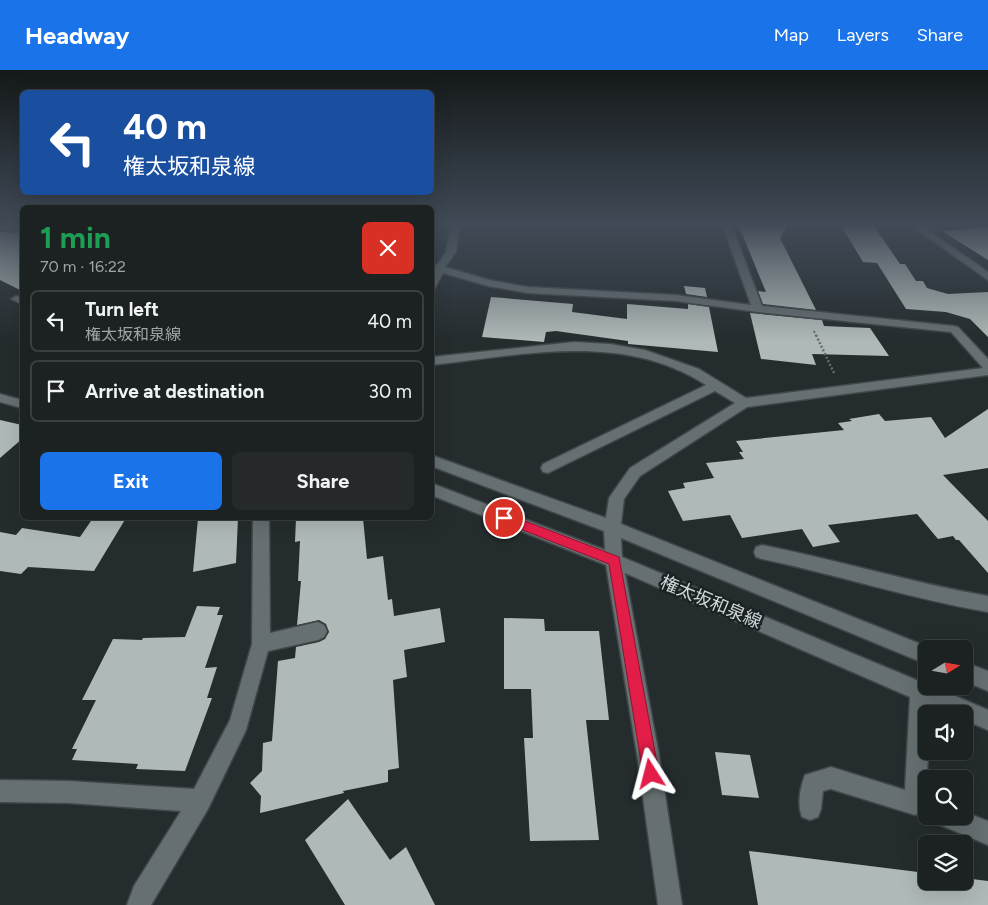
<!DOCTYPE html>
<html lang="en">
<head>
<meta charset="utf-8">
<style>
  body { margin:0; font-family:Figtree,"Noto Sans JP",sans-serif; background:#25292a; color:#f1f3f6; height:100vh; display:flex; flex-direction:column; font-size:19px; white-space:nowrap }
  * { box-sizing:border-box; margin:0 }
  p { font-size:16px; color:#a0a3a5 }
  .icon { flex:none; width:28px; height:28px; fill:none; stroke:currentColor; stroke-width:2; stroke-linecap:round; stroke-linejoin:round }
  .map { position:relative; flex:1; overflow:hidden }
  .drawer { position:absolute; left:20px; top:135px; width:414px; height:315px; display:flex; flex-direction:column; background:#1c2122; border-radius:8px; box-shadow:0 5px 20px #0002,0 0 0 1px #3a3e40 }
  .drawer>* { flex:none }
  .hud { position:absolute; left:20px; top:20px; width:414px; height:105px; border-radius:8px; box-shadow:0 5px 20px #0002,0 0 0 1px #3a3e40; background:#1a4fa0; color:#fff; overflow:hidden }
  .needle { width:32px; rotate:79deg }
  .tools { position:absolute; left:918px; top:570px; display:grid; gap:10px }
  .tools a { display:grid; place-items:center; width:55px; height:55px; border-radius:8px; background:#1c2122; box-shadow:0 5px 20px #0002,0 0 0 1px #3a3e40; font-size:25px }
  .pin { position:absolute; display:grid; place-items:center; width:42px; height:42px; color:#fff; margin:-21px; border:2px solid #fff; border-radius:50%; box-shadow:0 1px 5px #0007 }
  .me { position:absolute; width:55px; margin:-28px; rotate:351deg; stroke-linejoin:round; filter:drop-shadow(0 0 4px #0008) }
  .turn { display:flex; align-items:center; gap:18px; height:105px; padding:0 20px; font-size:22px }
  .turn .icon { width:65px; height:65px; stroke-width:2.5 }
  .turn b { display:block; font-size:35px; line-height:42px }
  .round { display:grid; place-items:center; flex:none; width:52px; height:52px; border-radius:8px; background:#25292a }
  .head { display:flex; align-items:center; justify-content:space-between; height:85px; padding:0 20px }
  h1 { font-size:30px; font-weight:700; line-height:38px; color:#1e9e55 }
  .cta { display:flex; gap:10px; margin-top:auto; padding:10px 20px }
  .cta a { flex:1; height:58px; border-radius:8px; background:#1a73e8; color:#fff; font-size:20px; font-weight:700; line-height:58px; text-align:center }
  .cta a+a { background:#25292a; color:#f1f3f6 }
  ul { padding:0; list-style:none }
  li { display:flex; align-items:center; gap:15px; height:62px; margin:0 10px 8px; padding:0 10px; border:2px solid #3a3e40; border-radius:8px }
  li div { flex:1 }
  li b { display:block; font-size:19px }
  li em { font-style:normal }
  header { display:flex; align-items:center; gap:30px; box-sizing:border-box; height:70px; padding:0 25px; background:#1a73e8; color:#fff }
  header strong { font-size:24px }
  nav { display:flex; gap:28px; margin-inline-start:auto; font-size:18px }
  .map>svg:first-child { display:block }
  .building { fill:#afb9b7 }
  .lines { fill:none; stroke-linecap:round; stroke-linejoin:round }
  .minor-casing { stroke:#414748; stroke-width:3 }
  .path-far1 { stroke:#646a6c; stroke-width:2; stroke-dasharray:2 2; stroke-linecap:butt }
  .path { stroke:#646a6c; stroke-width:2.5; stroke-dasharray:2 2; stroke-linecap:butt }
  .minor { fill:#666f71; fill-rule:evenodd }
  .route { fill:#e11d48; stroke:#92132f }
  .labels { text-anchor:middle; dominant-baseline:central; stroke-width:5; stroke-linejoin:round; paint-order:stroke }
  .street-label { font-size:18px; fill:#d1d6d7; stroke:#1b2224 }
</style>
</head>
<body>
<header>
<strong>Headway</strong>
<nav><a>Map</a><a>Layers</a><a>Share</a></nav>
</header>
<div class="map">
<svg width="988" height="835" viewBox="0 0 988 835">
  <rect width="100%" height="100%" fill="#252c2e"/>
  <path class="building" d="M738,154H789L780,168L816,240L763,234L758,221L766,222Z
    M840,154L874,156L900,194H905L916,211H923L927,218L948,224L988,222V267L970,249L946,242L906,239L877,193L863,192Z
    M988,157V190L942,161Z
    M0,162L22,163V221L0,210Z
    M684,216L705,218L707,227L686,224Z
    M491,227L573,234L572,242L627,249V234L688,239V234L709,237L718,282L628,274V271L556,261L546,262L544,272L482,267Z
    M750,243L822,250L824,256L870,258L889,286L812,284L816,295L761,289Z
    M988,339V398L943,405L988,451V503L959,470H956L953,466L938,469L917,444L828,455L840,472L813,477L802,459L742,468L730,445L683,451L668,421L685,418L683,413L714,408L706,393L744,389L739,382H743L736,371L844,360L838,353L852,351L849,349L879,344L885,351L931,347L945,368Z
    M0,350L22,355V369L0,388Z
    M93,448H126L94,501L28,497L21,504L0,501V462L16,465L22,458L80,467Z
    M198,448H238L236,493L193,502Z
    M296,448H363L367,489L383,486L388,530L392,529L394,546L440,538L445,572L404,580L407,607L393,610L399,698L388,700V712L343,721L344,723L260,743L261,726L250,713L262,701L263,673L272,671L278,591L295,588L296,577L319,572L325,569L329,562L326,554L319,550L297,555L301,511H298L300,471L295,472Z
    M197,536L220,537L217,545H223L205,598L217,597L207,628H212L185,701L136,699L138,694L72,690L77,679H72L96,630H82L113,569L142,570L143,568L185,567Z
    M504,548L544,549L545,561H599L609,650H586L599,770L530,771L524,668H533L531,619H504Z
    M715,682L750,685L759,728L722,725Z
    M348,729L390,790L406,777L435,835H345L305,770Z
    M749,781L926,803V811H964V808L988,811V835H758Z"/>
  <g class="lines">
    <g class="minor-casing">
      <path id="minor" d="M0,154L22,155V161L0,160Z
        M451,154H460L456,182L445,197L489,210L528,217L676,225L751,235L722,154H731L762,236L954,256L958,257L988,289V305L747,337L640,406L624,429L621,454L933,579H926V594L621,468L622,487L926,614V616H932L988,640V660L964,650V644H950L929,635V644H926V681H928L926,734L923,742L915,745L831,719L823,721L821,739L818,747L810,750L802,747C797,734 800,718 805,705L831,697L905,720L910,627L625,503L659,685L682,835H658L637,685L606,495L431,425V413L605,480L604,461L431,396V385L606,448L609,428L630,398L735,333L715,321L548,403L543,402L541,398L543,394L706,315C623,261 523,285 431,295V287L574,272L610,274L645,280L699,299L746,328L983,298L951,262L758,242L676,231L528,223L488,216L443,203L435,218L431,219V205L434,200L431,199V193L437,195L446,182Z
        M909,154H919L988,202V210Z
        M16,226L22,228V234L11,229Z
        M0,324L22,330V338L0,332Z
        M253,448H269L270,563L318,552L324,555L327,561L324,567L318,570L268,581L246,660L208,739L151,835H127L134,816L181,741L69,733L0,732V710L69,711L194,719L230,650L252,574Z
        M762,475C838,490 912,513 988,526V542C912,529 838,505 762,489L756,487L754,482L756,477Z
        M964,592L988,601V621L964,611Z
        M964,742L988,751V775L938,754L935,746H964Z"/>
    </g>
    <path class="path-far1" d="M814,261L816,266"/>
    <path class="path" d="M816,265L834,303"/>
    <use href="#minor" class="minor"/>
  </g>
  <linearGradient id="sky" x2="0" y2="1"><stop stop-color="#141819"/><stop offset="0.57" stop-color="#404b57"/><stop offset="1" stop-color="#404b57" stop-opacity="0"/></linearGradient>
  <rect width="988" height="271" fill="url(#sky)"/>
  <path class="route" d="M504,443L619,487L659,704L657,710L651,712L645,710L643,704L609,494L500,451L499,448L500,444Z"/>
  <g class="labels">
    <g class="street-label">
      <text transform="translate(711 532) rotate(23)">権太坂和泉線</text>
    </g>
  </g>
</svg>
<div class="tools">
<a><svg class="needle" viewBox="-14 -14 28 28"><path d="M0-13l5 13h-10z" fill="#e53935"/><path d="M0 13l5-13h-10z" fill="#a0a3a5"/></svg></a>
<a><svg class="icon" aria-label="sound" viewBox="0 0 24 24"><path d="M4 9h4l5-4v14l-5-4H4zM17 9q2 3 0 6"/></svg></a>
<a><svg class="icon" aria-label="search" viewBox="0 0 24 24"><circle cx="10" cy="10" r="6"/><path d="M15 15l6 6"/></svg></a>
<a><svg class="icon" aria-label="layers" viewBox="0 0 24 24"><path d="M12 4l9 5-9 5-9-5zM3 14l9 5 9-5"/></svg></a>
</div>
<div class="pin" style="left:504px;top:448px;background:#d93025"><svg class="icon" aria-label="arrive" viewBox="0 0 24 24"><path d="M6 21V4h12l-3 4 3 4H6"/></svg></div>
<svg class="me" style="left:651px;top:704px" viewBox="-20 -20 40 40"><path d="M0-17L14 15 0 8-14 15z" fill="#e11d48" stroke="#fff" stroke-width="4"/></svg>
<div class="hud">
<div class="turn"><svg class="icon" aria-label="left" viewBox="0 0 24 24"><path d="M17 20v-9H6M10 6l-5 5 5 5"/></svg><div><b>40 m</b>権太坂和泉線</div></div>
</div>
<section class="drawer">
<div class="head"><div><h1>1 min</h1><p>70 m · 16:22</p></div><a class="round" style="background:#d93025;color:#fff"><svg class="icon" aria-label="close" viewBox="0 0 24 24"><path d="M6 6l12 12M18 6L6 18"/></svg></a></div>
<ul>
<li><svg class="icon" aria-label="left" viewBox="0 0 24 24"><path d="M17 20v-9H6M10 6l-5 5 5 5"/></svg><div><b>Turn left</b><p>権太坂和泉線</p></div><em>40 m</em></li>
<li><svg class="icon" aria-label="arrive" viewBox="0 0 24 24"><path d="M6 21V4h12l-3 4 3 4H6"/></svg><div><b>Arrive at destination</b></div><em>30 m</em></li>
</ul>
<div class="cta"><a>Exit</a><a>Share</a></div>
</section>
</div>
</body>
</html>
